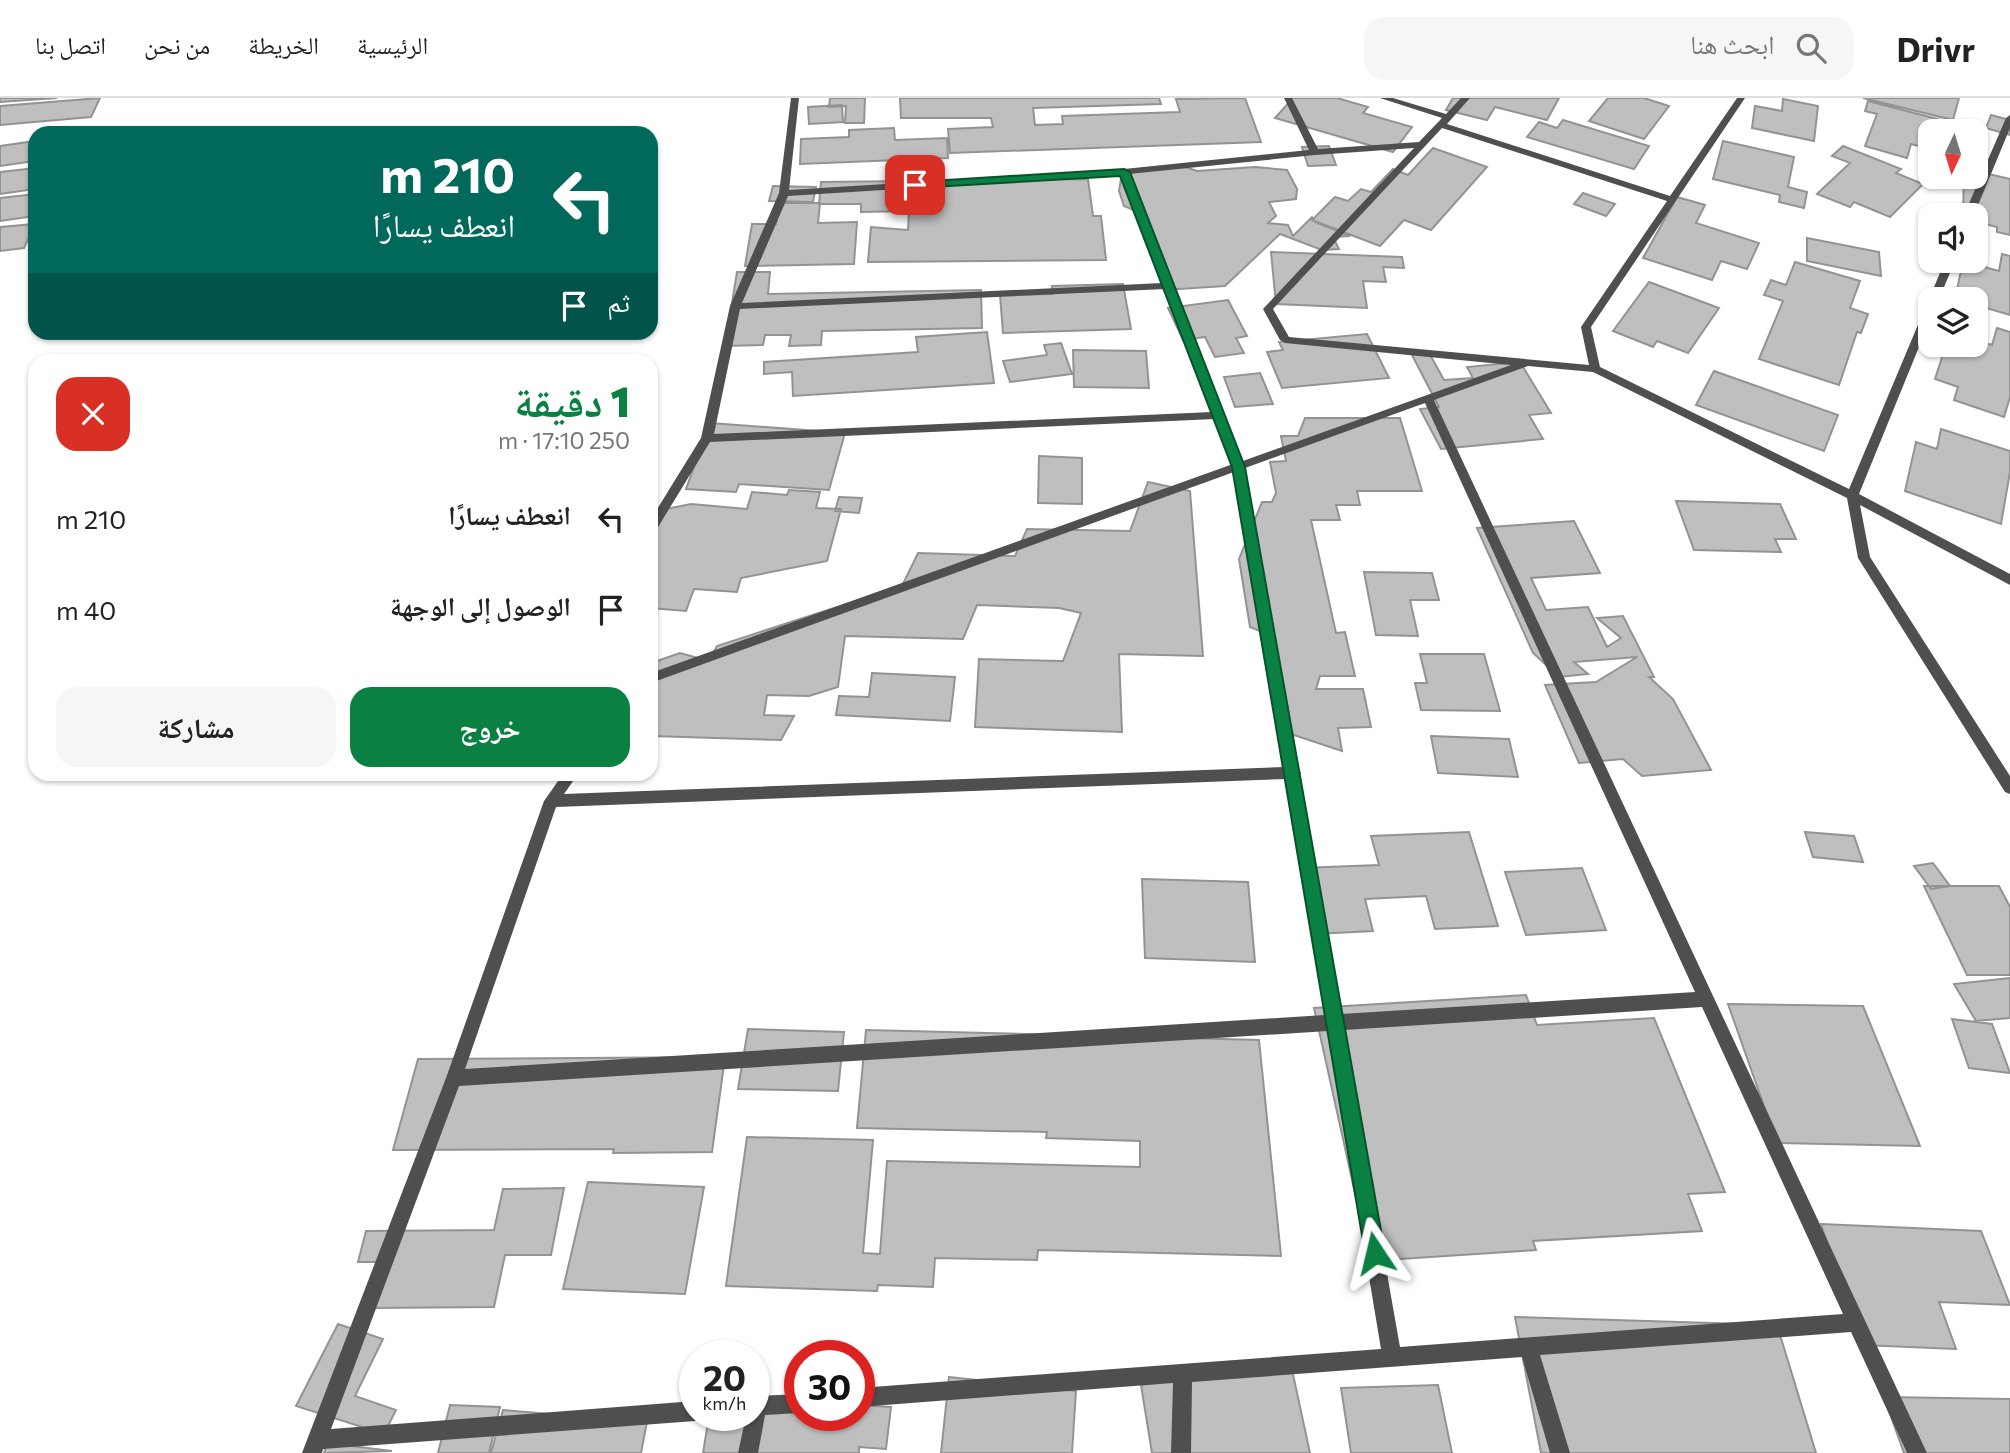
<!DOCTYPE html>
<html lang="ar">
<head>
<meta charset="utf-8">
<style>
  body { margin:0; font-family:Commissioner,"Noto Naskh Arabic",sans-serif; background:#f6f6f6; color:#222; direction:rtl; height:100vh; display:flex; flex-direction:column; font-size:26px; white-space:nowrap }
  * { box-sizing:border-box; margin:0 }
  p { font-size:23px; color:#767676 }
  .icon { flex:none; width:38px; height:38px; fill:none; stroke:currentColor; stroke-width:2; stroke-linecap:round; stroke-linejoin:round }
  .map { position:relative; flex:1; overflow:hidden; direction:ltr }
  .panel { position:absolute; left:28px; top:256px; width:630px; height:427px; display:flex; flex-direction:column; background:#fff; border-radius:21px; box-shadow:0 2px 5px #0004; direction:rtl }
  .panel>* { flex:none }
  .guide { position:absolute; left:28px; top:28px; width:630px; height:214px; border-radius:21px; box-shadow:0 2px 5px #0004; direction:rtl; background:#00695c; color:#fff; overflow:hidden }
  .needle { width:46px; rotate:184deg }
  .controls { position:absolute; left:1918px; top:21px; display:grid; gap:14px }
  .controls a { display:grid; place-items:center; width:70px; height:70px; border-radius:14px; background:#fff; box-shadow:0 2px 5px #0004; font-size:35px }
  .speed { position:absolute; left:679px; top:1242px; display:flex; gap:14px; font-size:35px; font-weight:700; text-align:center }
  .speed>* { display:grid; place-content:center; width:91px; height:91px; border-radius:50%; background:#fff; box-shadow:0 2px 5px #0004; line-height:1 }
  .speed small { font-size:18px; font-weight:400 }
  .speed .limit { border:10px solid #d22; background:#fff; color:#111 }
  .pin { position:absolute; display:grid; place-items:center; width:60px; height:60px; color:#fff; margin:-30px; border-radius:14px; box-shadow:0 4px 10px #0006 }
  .me { position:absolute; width:77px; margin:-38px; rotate:350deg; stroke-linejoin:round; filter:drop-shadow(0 0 5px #0008) }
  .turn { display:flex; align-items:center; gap:24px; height:147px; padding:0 28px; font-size:32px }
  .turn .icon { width:91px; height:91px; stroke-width:2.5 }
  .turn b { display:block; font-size:49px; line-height:60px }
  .then { display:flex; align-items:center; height:66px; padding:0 28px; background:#0003; gap:14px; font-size:26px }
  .round { display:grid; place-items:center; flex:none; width:74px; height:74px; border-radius:21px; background:#f6f6f6 }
  .headline { display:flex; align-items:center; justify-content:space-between; height:119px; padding:0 28px }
  h1 { font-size:42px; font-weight:800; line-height:52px; color:#0b8043 }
  .primary-button { display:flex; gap:14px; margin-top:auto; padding:14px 28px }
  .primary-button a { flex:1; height:80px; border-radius:21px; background:#0b8043; color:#fff; font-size:28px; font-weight:800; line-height:80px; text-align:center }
  .primary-button a+a { background:#f6f6f6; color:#222 }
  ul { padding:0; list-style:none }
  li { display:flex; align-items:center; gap:21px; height:91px; padding:0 28px }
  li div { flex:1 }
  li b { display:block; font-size:26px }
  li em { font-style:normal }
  header { display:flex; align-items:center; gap:42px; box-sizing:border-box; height:98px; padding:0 35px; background:#fff; border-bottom:2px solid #e0e0e0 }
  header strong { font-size:33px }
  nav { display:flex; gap:38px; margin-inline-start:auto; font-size:24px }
  .search { width:490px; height:63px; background:#f6f6f6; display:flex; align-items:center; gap:18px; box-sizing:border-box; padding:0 24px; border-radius:21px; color:#767676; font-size:26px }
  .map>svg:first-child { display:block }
  .building { fill:#bfbfbf; stroke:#939393; stroke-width:2 }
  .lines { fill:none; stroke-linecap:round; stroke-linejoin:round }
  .street { fill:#4f4f4f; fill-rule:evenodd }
  .route { fill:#0b8043; stroke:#07532c; stroke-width:2 }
</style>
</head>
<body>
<header>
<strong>Drivr</strong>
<div class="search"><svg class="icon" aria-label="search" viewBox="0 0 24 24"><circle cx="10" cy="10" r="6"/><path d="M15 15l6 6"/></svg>ابحث هنا</div>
<nav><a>الرئيسية</a><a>الخريطة</a><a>من نحن</a><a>اتصل بنا</a></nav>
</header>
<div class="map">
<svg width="2010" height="1355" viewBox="0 0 2010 1355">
  <rect width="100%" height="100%" fill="#fff"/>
  <path class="building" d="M0,0H57L0,4Z
    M100,0L91,19L0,27V8Z
    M830,0H865L864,25H845L846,8L829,9Z
    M900,0H1159L1161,6L1033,10L1035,27L1063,26L1062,18L1180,14L1176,1L1245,0L1261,44L950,55L948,31L993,29L991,20H901Z
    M1293,0H1337L1368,9L1363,15L1412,29L1393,54L1275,20Z
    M1453,0H1559L1547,22L1495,9L1487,22L1446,12Z
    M1608,0H1644L1669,8L1644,41L1589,23Z
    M1863,0H1959L1953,22Z
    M1783,1L1818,8L1814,43L1752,30L1755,8L1782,13Z
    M1868,3L1949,24L1946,33H1930V51L1911,46L1907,60L1865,48L1877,16L1865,13Z
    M842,7L843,24L809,26L808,9Z
    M1991,17L2010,22V37L1986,30Z
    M1563,22L1649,48L1634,71L1527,39L1539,24L1557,30Z
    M894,30L895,42L947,40L948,60L800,66L801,41L849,39V32Z
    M35,43V63L0,68V48Z
    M1723,43L1794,59L1788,89L1807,94L1804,110L1779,104L1780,97L1713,81Z
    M1329,48L1336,67L1308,68L1302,49Z
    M1843,48L1901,71L1896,75L1923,86L1890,119L1854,104L1850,109L1817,96L1850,65L1832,58Z
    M1433,50L1487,69L1431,132L1404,122L1380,148L1312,122L1335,99L1348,103L1361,91L1371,94L1393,71L1408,77Z
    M1182,68L1197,73L1255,69L1287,72L1297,91L1296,101L1269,104L1276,118L1268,125L1288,127L1293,138L1312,119L1315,124L1350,138L1333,139L1339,151L1322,152L1280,136L1225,188L1164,192L1136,113L1124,108L1119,93L1121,81L1132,72Z
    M35,70V91L0,96V74Z
    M1976,73L2010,81V137L1997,134V129L1976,124V117H1963L1964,79H1976Z
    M1088,81L1093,118H1101L1106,162L868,164L871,129L908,132L909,113L861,114V106H819L821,84Z
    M773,88L816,89L813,104L769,103Z
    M1583,95L1615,106L1606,118L1574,106Z
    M35,96V118L0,123V100Z
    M1677,99L1705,107L1696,125L1759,145L1747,171L1721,163L1712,182L1643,160Z
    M779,105H820L818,125L857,124L854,166L745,168L752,126H776Z
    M35,126L24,150L0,153V129Z
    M1807,140L1879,154L1881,178L1807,163Z
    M1271,154L1402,159L1404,170L1383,169L1386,184L1363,183L1367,210L1276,206Z
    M2002,156L2010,158V217L1976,207V201H1955L1963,163L1999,173Z
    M1795,164L1860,183L1850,210L1868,216L1861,235L1857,234L1839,287L1759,261L1783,203L1764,197L1771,182L1786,187Z
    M737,174H770L768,196L981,192L982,230L822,233L821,247L789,248L791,237H765L763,247L725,248Z
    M1649,184L1719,210L1688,255L1657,243L1653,249L1613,233Z
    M1123,186L1131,231L1003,235L1000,197L1053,196L1052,188Z
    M1228,202L1247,238L1236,240L1244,255L1215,259L1205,239L1183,242L1168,210Z
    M1997,230L2010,234V299L2004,319L1954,302L1958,289L1935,281L1946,247H1976V242L1992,247Z
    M987,234L994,285L793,298L792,274L764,276V264L918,254L916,239Z
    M1367,236L1389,280L1282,290L1267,254L1283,252L1279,244Z
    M1061,245L1072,276L1010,284L1003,263L1047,257L1044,247Z
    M1073,252L1146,253L1149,290L1074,289Z
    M1428,253L1444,282L1473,280L1467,269L1520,264L1551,315L1529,317L1543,341L1441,351L1420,311L1439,309L1411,255Z
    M1714,273L1838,317L1824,353L1696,307Z
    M1260,275L1273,306L1235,309L1224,279Z
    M1305,320H1400L1422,393H1357L1360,407H1336L1340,422H1311L1336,535L1345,534L1355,578H1320L1316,591H1363L1371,629L1338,630L1342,653L1288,635H1278L1260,533L1250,529L1239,461L1262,404H1272L1276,395L1270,364L1286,363L1281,338H1298Z
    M710,325L845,335L829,392L739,386L736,394L686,391Z
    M1941,331L2010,353V374L2001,426L1905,393L1916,344L1937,351Z
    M1039,358L1082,360V406L1038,405Z
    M1148,384L1190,393L1203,558L1119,556L1122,634L975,629L979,561L1063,563L1081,515L1059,510L977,507L963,541L845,538L838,589L809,598L767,597L764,617L794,618L781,642L651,638V565L680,555L709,563L717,548L902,488L918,455L1015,458L1027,431L1130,433Z
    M789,392L820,394L816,410L841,411L827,463L741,480L737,494L694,491L686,513L651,510V414L691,406L747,411L752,394L787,397Z
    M839,399L862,400L859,415L835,413Z
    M1676,403L1780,406L1796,441H1775L1781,454L1694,452Z
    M1574,423L1600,475L1531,480L1546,512L1588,509L1607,549L1621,540L1597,520L1623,518L1654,579H1649L1673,601L1711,672L1642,678L1623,661L1579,665L1545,587L1596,584L1637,559L1574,564L1588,576L1559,579L1533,555L1477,430Z
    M1364,474L1432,475L1439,502H1410L1418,538L1376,537Z
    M1420,556H1484L1500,613L1421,612L1415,585H1427Z
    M872,575L955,579L950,623L836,617L839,598L869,599Z
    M1431,638L1509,641L1518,679L1438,675Z
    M1469,734L1498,828L1435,831L1426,798L1365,801L1373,833L1315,836L1301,770L1379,767L1371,738Z
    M1805,734L1854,738L1863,764L1813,759Z
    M1933,765L1950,788L1931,791L1914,768Z
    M1582,770L1606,832L1526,837L1505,774Z
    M1142,781L1248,784L1255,864L1145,860Z
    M1924,788H1999L2010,809V877H1967Z
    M2010,880V920L1976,923L1954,886Z
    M1526,897L1537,927L1654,920L1725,1094L1688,1096L1702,1133L1533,1143L1536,1152L1370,1163L1314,910Z
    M1728,906L1863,908L1920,1048L1777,1045Z
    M1952,921L1992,926L2010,975L1969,970Z
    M748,931L844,934L838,993L738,991Z
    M866,932L1259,942L1281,1158L1038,1152L1037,1162L935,1160L933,1189L878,1187L877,1193L726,1188L747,1039L873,1042L863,1155L880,1156L887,1063L1140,1069V1043L1046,1040L1047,1034L857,1030Z
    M725,959L712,1054L613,1055L614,1051L393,1052L418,961Z
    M588,1084L704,1089L685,1196L563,1191Z
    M564,1090L551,1157H505L494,1209L372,1210L385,1164H358L366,1133L494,1132L503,1091Z
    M1821,1126L1981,1133L2010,1207L1939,1204L1956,1251L1861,1247Z
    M1515,1219L1777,1227L1816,1355H1541Z
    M338,1226L383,1241L355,1298L396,1312L384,1336L296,1308Z
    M1291,1267L1310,1355H1152L1141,1287Z
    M949,1279L1076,1293L1072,1355H941Z
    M1438,1287L1452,1355H1351L1341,1290Z
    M1884,1299L2010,1301V1355H1904Z
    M800,1303V1318H859V1307L891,1309L886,1351L859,1349V1355H703L709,1318H754Z
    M450,1307L500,1309L489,1355H438Z
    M503,1312L647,1324L641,1355H491Z
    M327,1345L392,1353L324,1355Z"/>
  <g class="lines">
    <path class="street" d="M791,0H799L789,92L1124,71L1309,52L1284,0H1292L1318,51L1419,44L1442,20L1380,0H1393L1446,16L1461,0H1470L1447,26L1670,98L1737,0H1745L1591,229L1600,269L1849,391L1925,210L1930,207V222L1859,396L2010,476V487L1860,407L1870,459L2010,678V696L2005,694L1858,460L1847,400L1593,274L1528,268L1434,302L1927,1355H1907L1851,1234L1540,1257L1570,1355H1550L1522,1259L1192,1284L1191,1355H1171L1173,1285L859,1309V1290L1381,1251L1328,933L459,988L331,1331L695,1303V1318H703L702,1320L695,1323L323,1351L322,1355H302L446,980L544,703L563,676H578L564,696L1284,669L1234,374L651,585V575L1233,366L1215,321L710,344L655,434L651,435V421L701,340L730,208L779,95ZM1442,30L1667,103L1581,229L1589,267L1289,239L1273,211ZM1414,50L1263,211L1280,242L1285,245L1511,267L1243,363L1129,76L1315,57ZM1121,77L1162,185L742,205L788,98ZM1165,191L1212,314L714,336L740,211ZM1425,305L1695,894L1341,916L1299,678L1301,675L1298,670L1245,370ZM1286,681L1325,917L465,971L556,709ZM1702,909L1843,1216L1400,1249L1344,932Z
      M2010,17V30L1974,117H1964L2006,20Z
      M1945,163H1955L1939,201L1930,203L1929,201Z
      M800,1296V1315L765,1317L758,1355H738L746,1318H754V1298Z"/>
  </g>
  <path class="route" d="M1124,71L1130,74L1245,369L1385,1155L1382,1163L1375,1165L1368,1163L1365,1155L1232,369L1120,78L915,90L910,87L915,84Z"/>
</svg>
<div class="controls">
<a><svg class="needle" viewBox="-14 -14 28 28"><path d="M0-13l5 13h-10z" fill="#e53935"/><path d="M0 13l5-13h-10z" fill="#767676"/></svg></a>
<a><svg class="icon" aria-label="sound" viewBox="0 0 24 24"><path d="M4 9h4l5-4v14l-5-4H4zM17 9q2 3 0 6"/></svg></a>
<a><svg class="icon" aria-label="layers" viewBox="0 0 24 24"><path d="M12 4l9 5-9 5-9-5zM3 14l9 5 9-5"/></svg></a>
</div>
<div class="speed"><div>20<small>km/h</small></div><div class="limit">30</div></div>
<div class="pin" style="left:915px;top:87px;background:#d93025"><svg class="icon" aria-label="arrive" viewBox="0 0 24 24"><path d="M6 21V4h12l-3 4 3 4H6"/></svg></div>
<svg class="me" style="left:1375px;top:1155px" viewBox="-20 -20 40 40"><path d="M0-17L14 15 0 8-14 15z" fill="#0b8043" stroke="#fff" stroke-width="4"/></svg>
<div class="guide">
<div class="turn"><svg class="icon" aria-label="left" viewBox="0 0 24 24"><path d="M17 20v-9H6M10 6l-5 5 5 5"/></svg><div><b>210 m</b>انعطف يسارًا</div></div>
<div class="then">ثم<svg class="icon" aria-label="arrive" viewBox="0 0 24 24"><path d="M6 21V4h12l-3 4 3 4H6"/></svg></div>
</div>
<section class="panel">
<div class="headline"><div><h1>1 دقيقة</h1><p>250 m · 17:10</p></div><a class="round" style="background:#d93025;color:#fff"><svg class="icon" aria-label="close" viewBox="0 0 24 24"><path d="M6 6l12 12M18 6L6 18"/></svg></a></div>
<ul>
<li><svg class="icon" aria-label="left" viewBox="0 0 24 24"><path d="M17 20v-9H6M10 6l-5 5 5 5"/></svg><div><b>انعطف يسارًا</b></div><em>210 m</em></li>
<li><svg class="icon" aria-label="arrive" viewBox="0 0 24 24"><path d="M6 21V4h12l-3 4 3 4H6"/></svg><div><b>الوصول إلى الوجهة</b></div><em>40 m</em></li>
</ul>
<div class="primary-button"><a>خروج</a><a>مشاركة</a></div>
</section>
</div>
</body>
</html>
